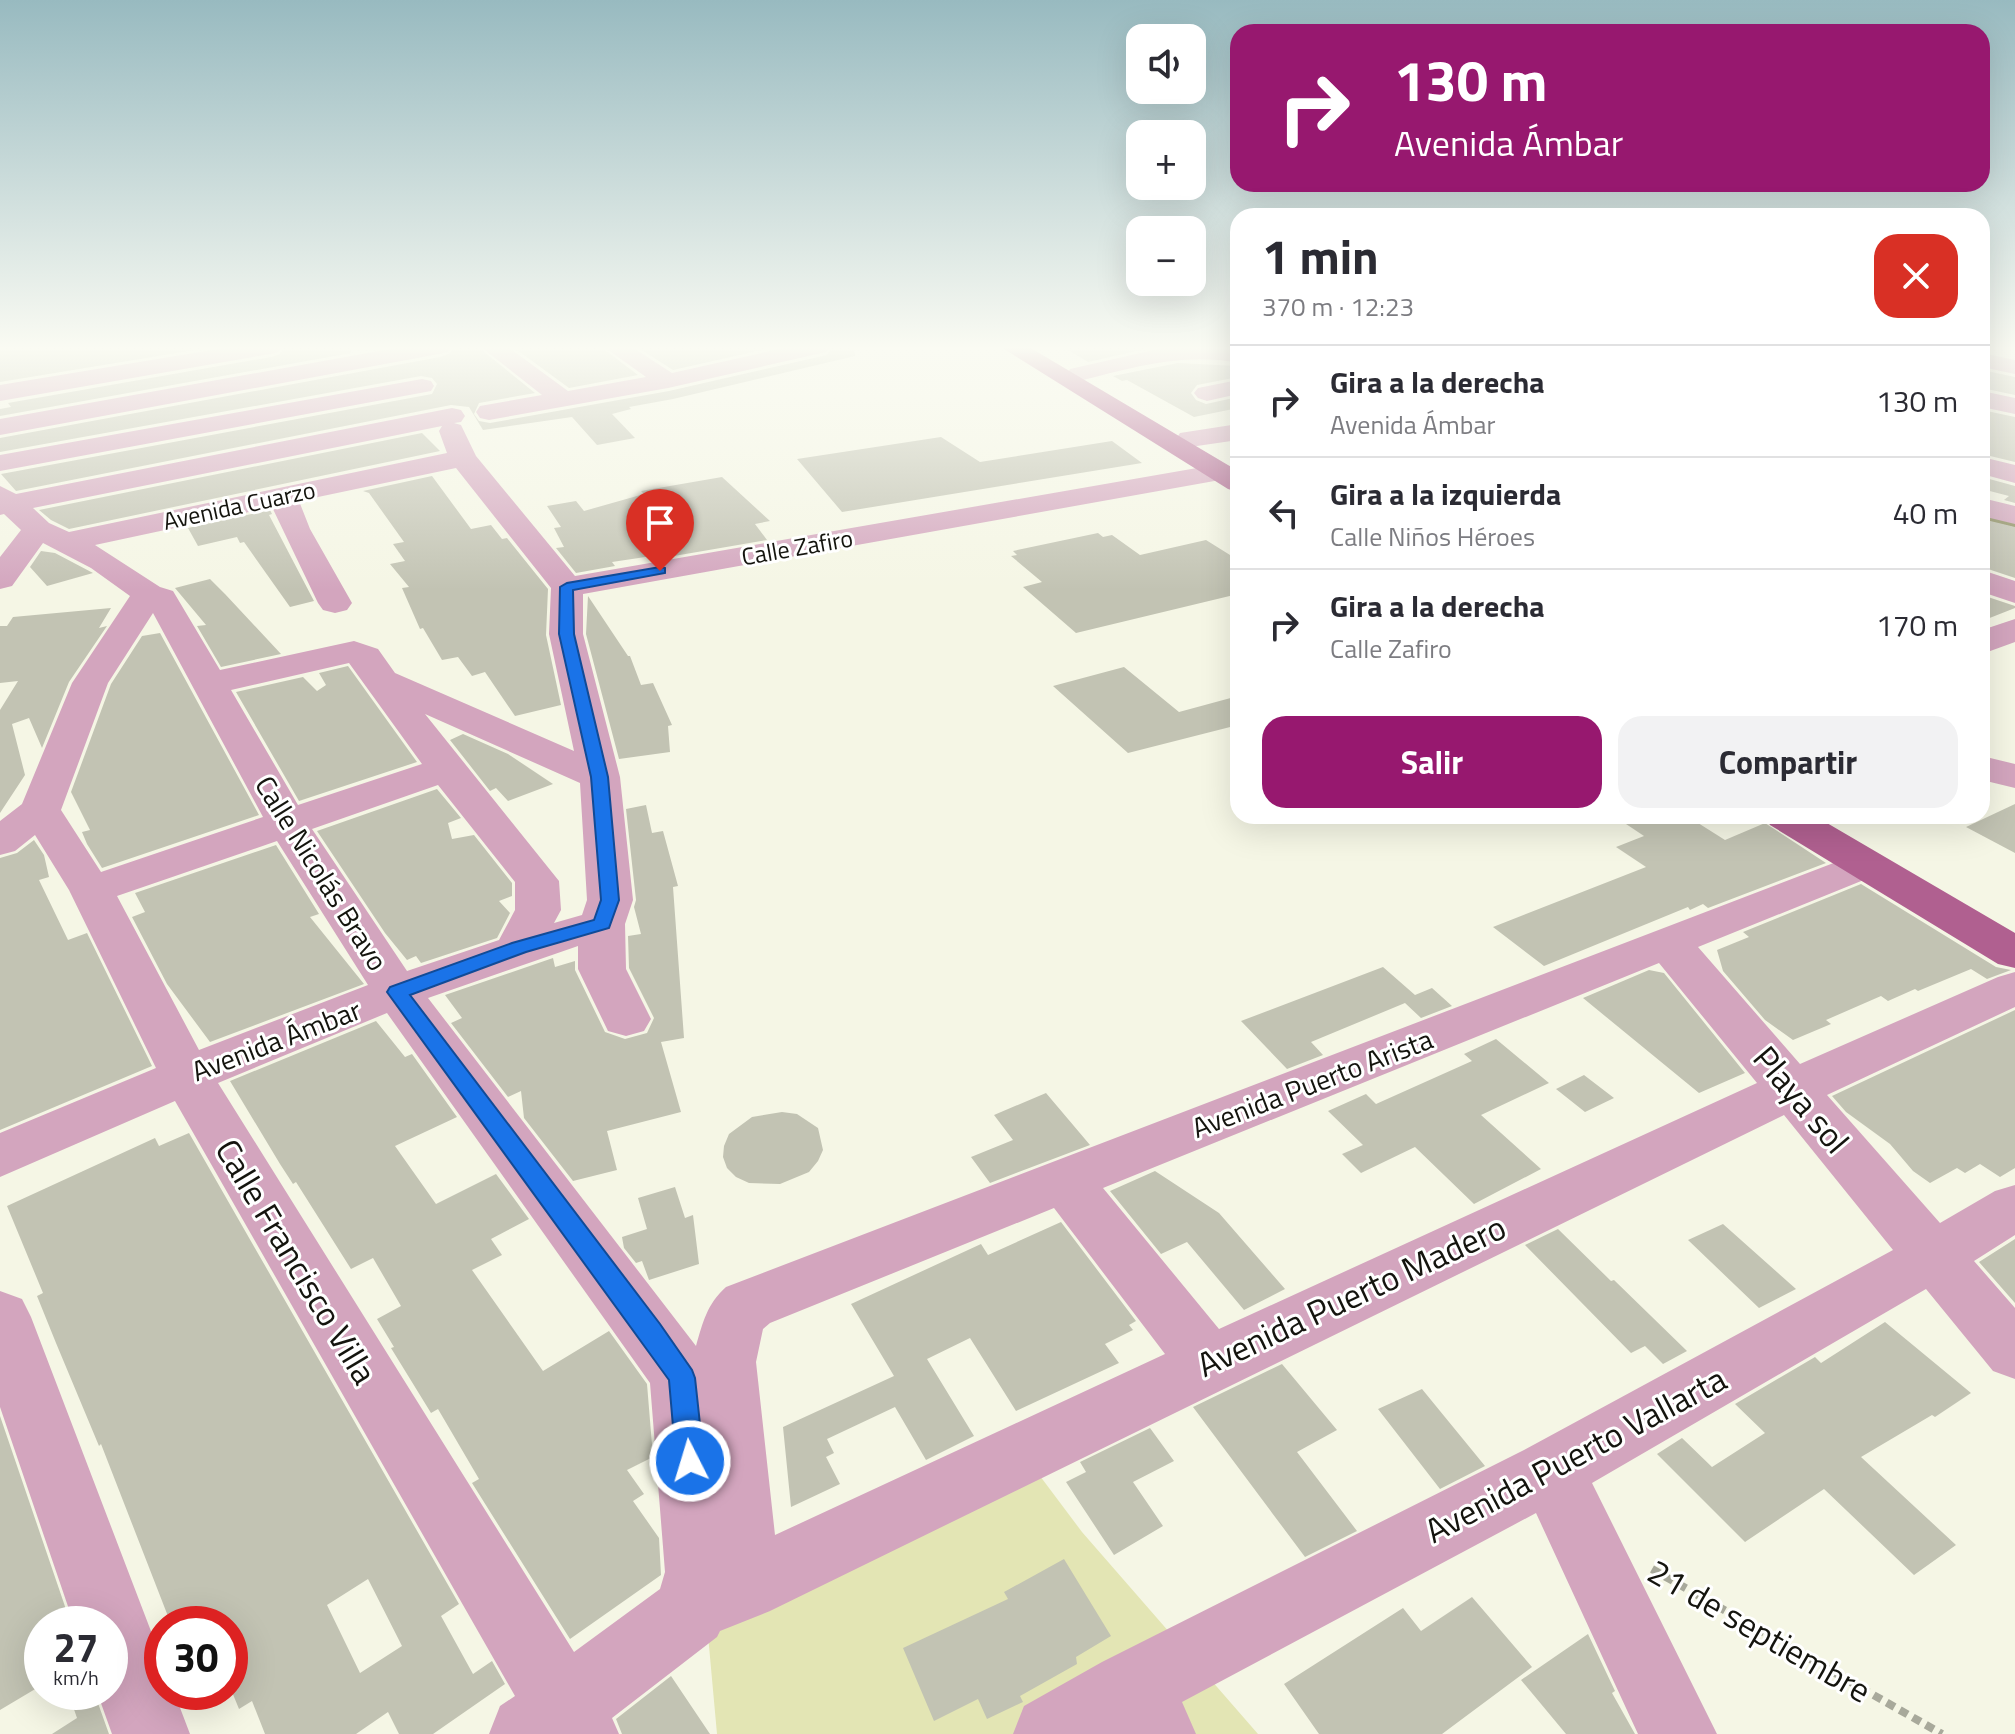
<!DOCTYPE html>
<html lang="es">
<head>
<meta charset="utf-8">
<style>
  body { margin:0; font-family:"Titillium Web",sans-serif; background:#f2f2f3; color:#2b2b33; height:100vh; display:flex; flex-direction:column; font-size:30px; white-space:nowrap }
  * { box-sizing:border-box; margin:0 }
  p { font-size:26px; color:#7c7c81 }
  .icon { flex:none; width:44px; height:44px; fill:none; stroke:currentColor; stroke-width:2; stroke-linecap:round; stroke-linejoin:round }
  .map { position:relative; flex:1; overflow:hidden }
  .drawer { position:absolute; left:1230px; top:208px; width:760px; height:616px; display:flex; flex-direction:column; background:#fff; border-radius:24px; box-shadow:0 8px 32px #0002 }
  .drawer>* { flex:none }
  .banner { position:absolute; left:1230px; top:24px; width:760px; height:168px; border-radius:24px; box-shadow:0 8px 32px #0002; background:#97186f; color:#fff; overflow:hidden }
  .buttons { position:absolute; left:1126px; top:24px; display:grid; gap:16px }
  .buttons a { display:grid; place-items:center; width:80px; height:80px; border-radius:16px; background:#fff; box-shadow:0 8px 32px #0002; font-size:40px }
  .speed { position:absolute; left:24px; top:1606px; display:flex; gap:16px; font-size:40px; font-weight:700; text-align:center }
  .speed>* { display:grid; place-content:center; width:104px; height:104px; border-radius:50%; background:#fff; box-shadow:0 8px 32px #0002; line-height:1 }
  .speed small { font-size:20px; font-weight:400 }
  .speed .limit { border:12px solid #d22; background:#fff; color:#111 }
  .pin { position:absolute; display:grid; place-items:center; width:68px; height:68px; color:#fff; margin:-82px -34px; border-radius:50% 50% 50% 0; rotate:-45deg; box-shadow:0 0 8px #0007 }
  .pin .icon { rotate:45deg }
  .me { position:absolute; width:88px; margin:-44px; rotate:355deg; stroke-linejoin:round; filter:drop-shadow(0 0 6px #0008) }
  .turn { display:flex; align-items:center; gap:28px; height:168px; padding:0 32px; font-size:36px }
  .turn .icon { width:104px; height:104px; stroke-width:2.5 }
  .turn b { display:block; font-size:56px; line-height:68px }
  .round { display:grid; place-items:center; flex:none; width:84px; height:84px; border-radius:24px; background:#f2f2f3 }
  .head { display:flex; align-items:center; justify-content:space-between; height:136px; padding:0 32px }
  h1 { font-size:48px; font-weight:700; line-height:60px }
  .primary-button { display:flex; gap:16px; margin-top:auto; padding:16px 32px }
  .primary-button a { flex:1; height:92px; border-radius:24px; background:#97186f; color:#fff; font-size:32px; font-weight:700; line-height:92px; text-align:center }
  .primary-button a+a { background:#f2f2f3; color:#2b2b33 }
  ul { padding:0; list-style:none }
  li { display:flex; align-items:center; gap:24px; height:112px; padding:0 32px; border-top:2px solid #e1e1e2 }
  li div { flex:1 }
  li b { display:block; font-size:30px }
  li em { font-style:normal }
  .map>svg:first-child { display:block }
  .green { fill:#e3e5b4 }
  .lines { fill:none; stroke-linecap:round; stroke-linejoin:round }
  .stream { stroke:#8d8e61; stroke-width:7 }
  .building { fill:#c2c3b3; fill-rule:evenodd }
  .path { stroke:#a8a99b; stroke-width:8; stroke-dasharray:9 6; stroke-linecap:butt }
  .minor { fill:#d3a5be; fill-rule:evenodd }
  .major { fill:#b06090; fill-rule:evenodd }
  .route { fill:#1a73e8; stroke:#114b97; stroke-width:2 }
  .labels { text-anchor:middle; dominant-baseline:central; stroke-width:6; stroke-linejoin:round; paint-order:stroke }
  .far-street-label { font-size:24px; fill:#14140e; stroke:#fff }
  .street-label { font-size:28px; fill:#14140e; stroke:#fff }
  .near-street-label { font-size:34px; fill:#14140e; stroke:#fff }
</style>
</head>
<body>
<div class="map">
<svg width="2015" height="1734" viewBox="0 0 2015 1734">
  <rect width="100%" height="100%" fill="#f5f6e5"/>
  <path class="green" d="M1034,1468L1082,1532L1258,1734H717L707,1624Z"/>
  <g class="lines">
    <path class="stream" d="M1982,516L2015,524"/>
  </g>
  <path class="building" d="M0,347H213L0,382Z
    M285,347H350L351,353L0,416V409L11,407L8,403L271,357L280,354Z
    M454,347H478L535,393L479,403L474,414L479,421L490,423L669,391L827,355L833,347H854L855,356L673,399L629,407L631,409L612,414L635,438L597,445L572,417L483,430L469,407L451,405L16,491L1,474L432,394L437,384L432,378L421,376L0,452V438L440,357L449,354Z
    M513,347H601L638,375L569,388Z
    M637,347H775L673,370Z
    M1063,347H1154L1088,362Z
    M1178,363L1238,366V377L1197,385L1191,393L1196,400L1206,404L1238,397V408L1194,417L1127,380L1122,381L1113,376Z
    M1982,370L2015,377V395L1982,388Z
    M1982,410L2015,417V462L1982,454Z
    M422,433L440,451L69,529L51,520L39,510Z
    M941,437L980,462L1112,441L1142,463L842,512L797,459Z
    M432,476L471,529L491,525L502,539L507,538L548,589L546,635L561,705L515,716L485,672L472,676L458,657L442,660L423,628L420,629L402,588L409,587L390,564L405,561L393,544L404,542L369,493L363,491Z
    M722,477L770,521L755,524L767,540L674,556L672,553L612,562L615,566L576,573L556,548L564,547L554,528L561,527L547,506L576,501L584,511L644,494L641,491Z
    M1982,477L2015,486V503L2004,500L2009,496L1982,489Z
    M270,510L272,514L269,515L314,601L290,607L244,542L240,543L237,537L198,546L188,528Z
    M1982,519L2015,527V578L1982,567Z
    M1098,533L1103,537L1112,535L1140,555L1206,540L1238,560V594L1076,633L1023,587L1042,582L1011,556L1017,555L1013,551Z
    M41,551L55,553L93,573L47,586L30,567Z
    M210,579L225,594L281,654L221,667L197,626L206,625L175,588Z
    M1982,595L2015,606V608L1982,621Z
    M588,596L628,656H630L641,685L653,683L672,725L668,726L670,752L619,759L586,634Z
    M111,608L99,628L107,626L69,682L42,748L29,718L12,724L25,775L0,813V710L18,681L0,683V626H7L13,617Z
    M160,633L259,815L102,868L87,844L82,832L90,830L71,792L111,684L142,636Z
    M348,666L417,762L299,801L236,692L303,677L317,691L326,685L319,673Z
    M1124,667L1179,712L1238,696V725L1128,753L1053,686Z
    M463,734L508,754L553,784L508,801L496,788L490,791L450,740Z
    M437,789L461,818L448,823L452,839L474,835L512,883V896L499,901L510,913L497,938L421,963L416,956L407,960L385,933L317,831Z
    M2015,804V853L1966,827Z
    M646,805L652,833L663,831L678,886L673,887L684,1038L661,1042L681,1112L607,1131L617,1170L573,1181L524,1118L521,1091L508,1097L451,1023L462,1018L445,995L553,958L555,967L575,961V970L605,1032L625,1039L647,1033L654,1018L629,968L628,936L641,934L634,907L636,900L626,809Z
    M1614,816H1687L1725,840L1765,823L1826,863L1708,908L1703,904L1690,910L1688,907L1544,966L1493,927L1646,867L1616,847L1644,836Z
    M34,840L44,855L49,877L39,880L68,940L87,933L152,1066L0,1130V858L17,853Z
    M276,845L319,914L310,917L364,984L210,1042L167,984L132,917L145,912L135,893Z
    M1861,884L1996,967L2011,970L1987,979L1971,969L1918,991L1915,989L1888,1001L1881,996L1826,1020L1831,1024L1793,1040L1765,1020L1723,971L1717,950L1749,937L1743,932Z
    M1383,967L1415,995L1432,988L1452,1006L1421,1018L1405,1003L1311,1042L1323,1055L1287,1069L1241,1021Z
    M1649,970L1664,973L1745,1073L1699,1093L1583,998Z
    M2015,1010V1168L2000,1177L1980,1164L1965,1173L1957,1168L1930,1183L1913,1171L1890,1144L1846,1112L1832,1096Z
    M376,1021L405,1057L412,1054L457,1117L395,1146L436,1204L496,1174L529,1219L491,1239L502,1255L472,1270L543,1371L609,1331L647,1384L653,1457L627,1470L644,1494L633,1501L659,1538L661,1575L570,1639L472,1483L479,1479L438,1409L431,1413L391,1348L394,1347L377,1319L401,1306L373,1258L351,1269L296,1182L293,1184L280,1164L230,1081Z
    M1496,1039L1549,1083L1481,1115L1541,1169L1474,1204L1415,1147L1361,1173L1342,1154L1363,1145L1328,1111L1366,1094L1376,1104L1472,1061L1464,1054Z
    M1584,1075L1614,1098L1585,1112L1556,1089Z
    M1046,1093L1090,1145L990,1183L971,1157L1013,1140L994,1115Z
    M782,1112L797,1114L818,1128L823,1150L818,1161L809,1172L780,1184L749,1183L736,1177L727,1168L723,1157L724,1146L729,1134L752,1117Z
    M189,1133L459,1604L441,1616L473,1674L492,1661L505,1684L433,1734H399L388,1712L356,1734H265L252,1701L239,1709L230,1687V1624H171L101,1444L99,1446L56,1343L37,1296L43,1293L7,1206L155,1138L159,1146ZM368,1579L402,1646L360,1673L327,1605Z
    M1155,1171L1219,1213L1285,1289L1244,1310L1187,1242L1161,1254L1110,1191Z
    M675,1187L685,1218L693,1215L699,1264L649,1280L642,1261L636,1263L624,1248L622,1237L647,1229L638,1198Z
    M1061,1222L1136,1321L1129,1325L1133,1330L1105,1344L1119,1363L1016,1411L970,1338L927,1359L974,1436L926,1460L895,1407L827,1439L834,1453L826,1457L840,1484L791,1507L783,1427L894,1376L851,1304L981,1244L988,1255Z
    M1723,1224L1796,1289L1759,1308L1688,1240Z
    M1558,1229L1611,1281L1614,1280L1687,1351L1663,1364L1645,1346L1631,1353L1525,1245Z
    M2015,1239V1303L1979,1262Z
    M1885,1322L1971,1393L1935,1417L1932,1415L1861,1457L1956,1545L1914,1575L1824,1489L1745,1542L1657,1454L1682,1438L1712,1467L1765,1433L1735,1404L1815,1357L1821,1363Z
    M1282,1364L1337,1430L1297,1452L1357,1531L1305,1557L1193,1407Z
    M1422,1389L1485,1466L1440,1489L1378,1409Z
    M0,1416L71,1624H42V1685L0,1710Z
    M1150,1428L1174,1461L1133,1482L1163,1526L1114,1555L1066,1482L1086,1472L1080,1462Z
    M1064,1559L1111,1636L1076,1657L1077,1664L1020,1696L1023,1702L987,1719L978,1699L934,1721L903,1648L1008,1599L1004,1592Z
    M1472,1597L1532,1667L1442,1734H1319L1284,1684L1403,1608L1421,1631Z
    M1588,1634L1615,1691L1612,1693L1635,1734H1566L1521,1680Z
    M671,1676L710,1734H622L616,1719Z
    M68,1692H94L109,1734H52L77,1718Z"/>
  <g class="lines">
    <path class="path" d="M1652,1569L1942,1734"/>
    <path class="minor" d="M230,347H282L278,352L270,354L0,401V385Z
      M401,347H451L447,352L439,354L0,435V419Z
      M481,347H508L568,391L646,377L604,347H632L672,373L788,347H830L826,352L668,388L489,420L480,418L476,412L480,406L542,395Z
      M1167,347L1238,349V363C1183,352 1132,368 1079,381L1070,379L1067,374L1070,369Z
      M1982,353L2015,360V374L1982,367Z
      M422,379L431,381L434,386L431,391L0,471V455Z
      M1238,380V394L1207,401L1198,398L1194,393L1198,388Z
      M1982,391L2015,398V414L1982,407Z
      M452,408L461,410L465,416L461,422L454,423L461,425L476,456L575,576L1220,464L1230,466L1234,472L1230,478L1220,480L583,594V634L620,777L633,900L625,924L626,969L651,1019L644,1031L626,1036L608,1031L578,969V946L428,998L696,1346C703,1322 707,1304 726,1287L1865,851L1881,855L1887,864L1881,873L1698,947L1800,1064L1998,977L2015,972V1007L1827,1095L1940,1223L1995,1191L2015,1185V1235L1974,1261L2015,1308V1379L1993,1371L1926,1289L1592,1483L1717,1734H1638L1536,1513L1182,1702L1196,1734H1013L1024,1706L1102,1662L1524,1450L1893,1250L1784,1115L770,1611L720,1631L717,1637L612,1718L619,1734H489L500,1706L515,1696L175,1101L0,1177V1133L156,1068L69,890L35,835L15,851L0,855V821L22,804L72,683L130,596L91,568L43,543L12,586L0,589V557L21,530L4,514L0,515V486L16,494ZM442,426L439,431L447,453L69,532L49,523L33,508ZM456,468L551,588L549,634L574,751L395,673L378,649L354,641L220,670L173,591L160,587L95,545L272,507L318,603L323,610L335,613L347,610L352,603L310,529L299,501ZM153,613L263,817L101,872L61,810L108,683ZM349,663L422,764L298,805L231,690ZM425,714L580,783L587,900L582,915L554,923L561,910L559,881ZM438,785L515,882V910L499,940L407,971L312,829ZM277,841L368,985L199,1050L117,896ZM1659,963L1757,1083L1219,1329L1103,1188ZM387,1013L650,1383L665,1572L660,1589L574,1652L218,1083ZM1054,1208L1165,1354L775,1535L756,1362L763,1329L770,1323Z
      M1238,424V440L1190,447L1180,445L1176,439L1180,433Z
      M1982,457L2015,465V483L1982,474Z
      M1982,498L2015,506V524L1982,516Z
      M1982,570L2015,581V603L1982,592Z
      M2015,619V642L1982,654V630Z
      M1982,756L2015,764V788L1982,780Z
      M0,1291L22,1299L31,1317L162,1660V1692H174L190,1734H112L97,1692H110V1624H74L0,1407Z"/>
    <path class="major" d="M1001,347H1029L1238,471V492L1228,489Z
      M1764,816H1815L2015,933V968L1998,964L1770,825Z"/>
  </g>
  <linearGradient id="sky" x2="0" y2="1"><stop stop-color="#98bac0"/><stop offset="0.59" stop-color="#fafbf3"/><stop offset="1" stop-color="#fafbf3" stop-opacity="0"/></linearGradient>
  <rect width="2015" height="590" fill="url(#sky)"/>
  <path class="route" d="M660,567L665,568V573L573,590L574,634L608,777L619,900L609,928L526,952L410,995L660,1324L692,1370L695,1378L704,1461L700,1470L690,1474L681,1470L676,1461L669,1380L387,992L390,987L512,943L594,920L601,900L591,777L559,634L560,587L567,583Z"/>
  <g class="labels">
    <g class="far-street-label">
      <text transform="translate(239 505) rotate(-12)">Avenida Cuarzo</text>
      <text transform="translate(797 547) rotate(-10)">Calle Zafiro</text>
    </g>
    <g class="street-label">
      <text transform="translate(322 873) rotate(58)">Calle Nicolás Bravo</text>
      <text transform="translate(276 1040) rotate(-21)">Avenida Ámbar</text>
      <text transform="translate(1312 1083) rotate(-21)">Avenida Puerto Arista</text>
    </g>
    <g class="near-street-label">
      <text transform="translate(1802 1099) rotate(50)">Playa sol</text>
      <text transform="translate(297 1261) rotate(59)">Calle Francisco Villa</text>
      <text transform="translate(1351 1295) rotate(-25)">Avenida Puerto Madero</text>
      <text transform="translate(1575 1454) rotate(-28)">Avenida Puerto Vallarta</text>
      <text transform="translate(1760 1630) rotate(30)">21 de septiembre</text>
    </g>
  </g>
</svg>
<div class="buttons">
<a><svg class="icon" aria-label="sound" viewBox="0 0 24 24"><path d="M4 9h4l5-4v14l-5-4H4zM17 9q2 3 0 6"/></svg></a>
<a>+</a>
<a>−</a>
</div>
<div class="speed"><div>27<small>km/h</small></div><div class="limit">30</div></div>
<div class="pin" style="left:660px;top:571px;background:#d93025"><svg class="icon" aria-label="arrive" viewBox="0 0 24 24"><path d="M6 21V4h12l-3 4 3 4H6"/></svg></div>
<svg class="me" style="left:690px;top:1461px" viewBox="-20 -20 40 40"><circle r="17" fill="#1a73e8" stroke="#fff" stroke-width="3"/><path d="M0-11L8 9 0 5-8 9z" fill="#fff"/></svg>
<div class="banner">
<div class="turn"><svg class="icon" aria-label="right" viewBox="0 0 24 24"><path d="M7 20v-9h11M14 6l5 5-5 5"/></svg><div><b>130 m</b>Avenida Ámbar</div></div>
</div>
<section class="drawer">
<div class="head"><div><h1>1 min</h1><p>370 m · 12:23</p></div><a class="round" style="background:#d93025;color:#fff"><svg class="icon" aria-label="close" viewBox="0 0 24 24"><path d="M6 6l12 12M18 6L6 18"/></svg></a></div>
<ul>
<li><svg class="icon" aria-label="right" viewBox="0 0 24 24"><path d="M7 20v-9h11M14 6l5 5-5 5"/></svg><div><b>Gira a la derecha</b><p>Avenida Ámbar</p></div><em>130 m</em></li>
<li><svg class="icon" aria-label="left" viewBox="0 0 24 24"><path d="M17 20v-9H6M10 6l-5 5 5 5"/></svg><div><b>Gira a la izquierda</b><p>Calle Niños Héroes</p></div><em>40 m</em></li>
<li><svg class="icon" aria-label="right" viewBox="0 0 24 24"><path d="M7 20v-9h11M14 6l5 5-5 5"/></svg><div><b>Gira a la derecha</b><p>Calle Zafiro</p></div><em>170 m</em></li>
</ul>
<div class="primary-button"><a>Salir</a><a>Compartir</a></div>
</section>
</div>
</body>
</html>
